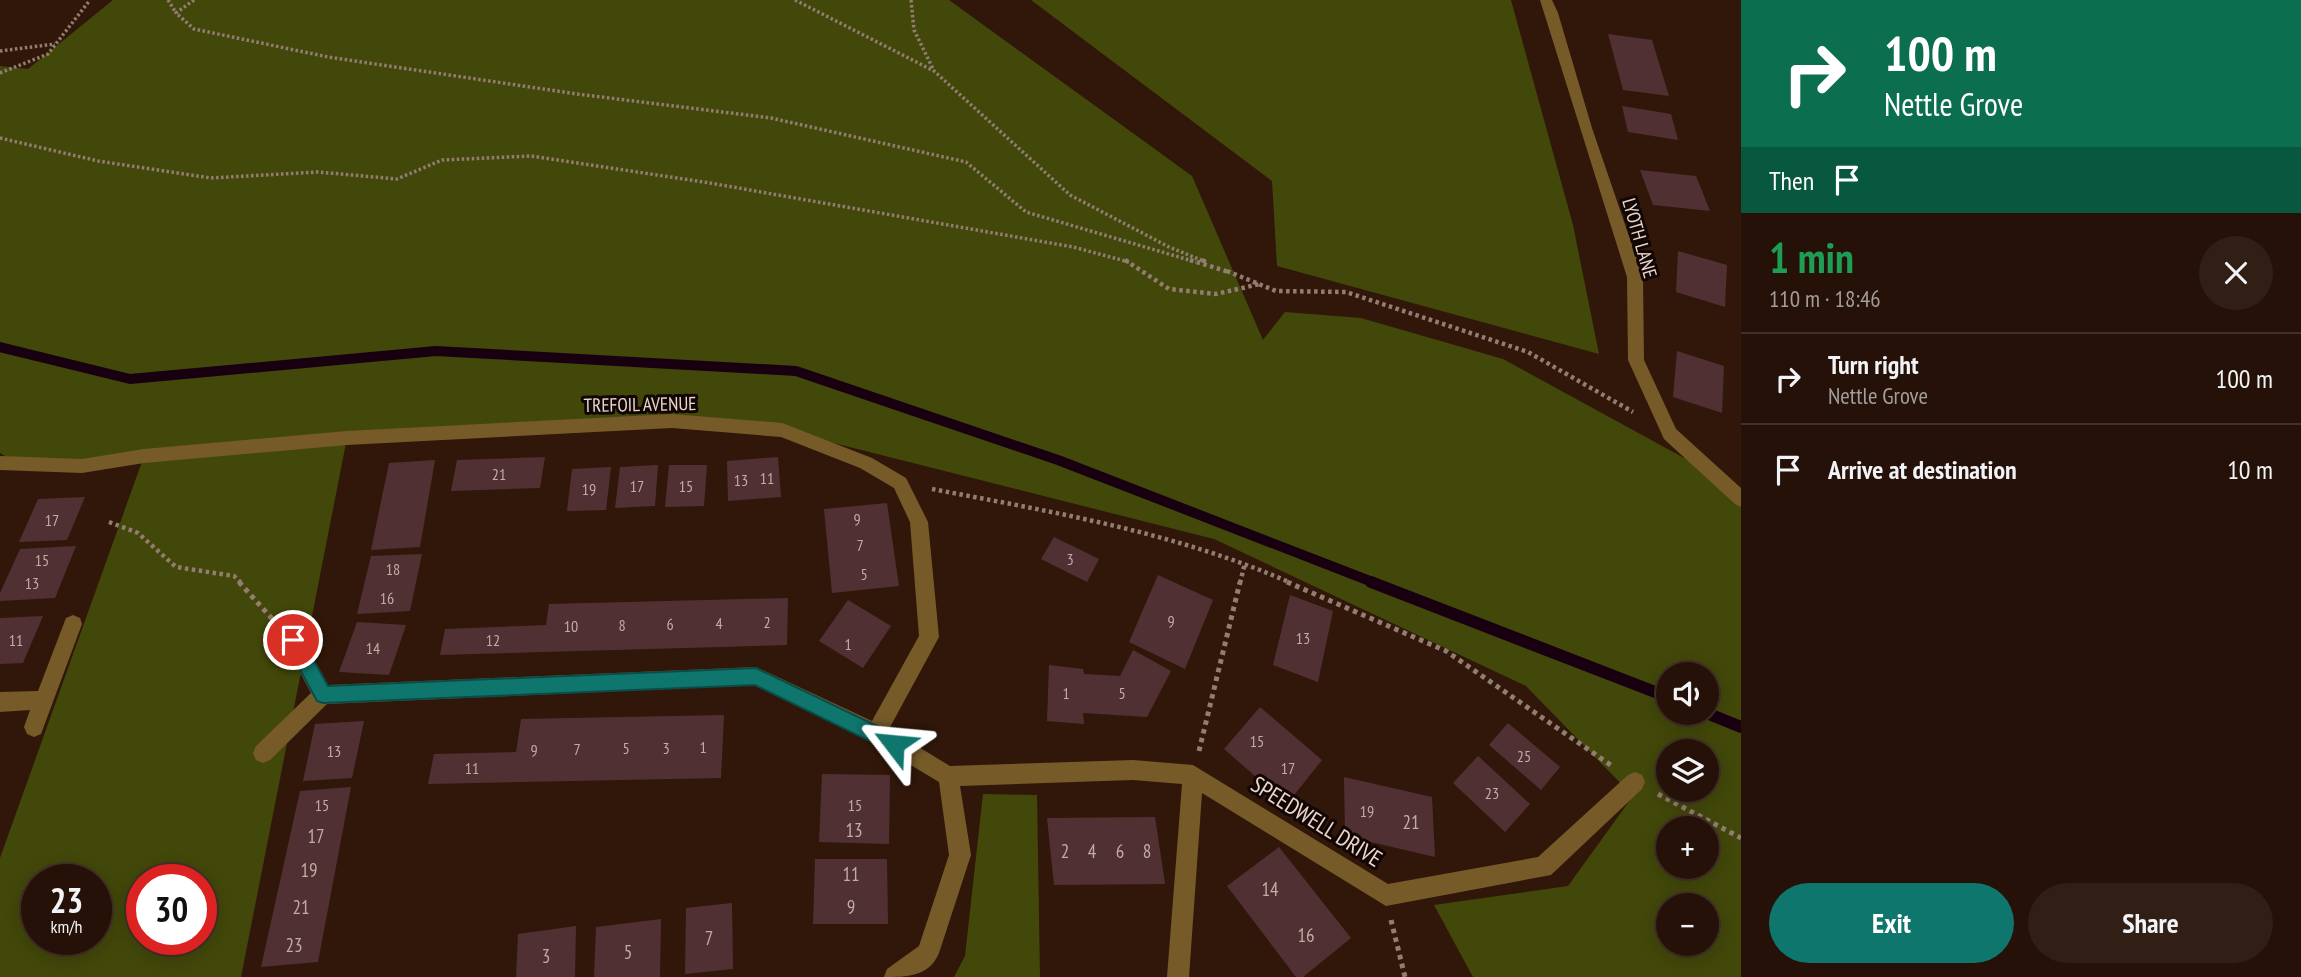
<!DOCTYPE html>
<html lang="en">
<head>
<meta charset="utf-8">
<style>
  body { margin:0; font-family:"PT Sans Narrow",sans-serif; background:#311f15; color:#f1f3f6; height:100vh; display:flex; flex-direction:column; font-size:26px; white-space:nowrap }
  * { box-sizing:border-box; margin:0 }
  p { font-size:23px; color:#a39d9b }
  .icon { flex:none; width:38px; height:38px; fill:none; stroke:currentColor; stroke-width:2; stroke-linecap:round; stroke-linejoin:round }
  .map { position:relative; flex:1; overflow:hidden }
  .sheet { display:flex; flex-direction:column; background:#251107; width:560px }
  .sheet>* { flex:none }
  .top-card { background:#0b6e4f; color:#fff; overflow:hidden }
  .buttons { position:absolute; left:1656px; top:662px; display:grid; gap:14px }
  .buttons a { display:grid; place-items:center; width:63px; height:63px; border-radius:50%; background:#251107; box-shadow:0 4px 18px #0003,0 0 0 2px #423128; font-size:35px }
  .speed { position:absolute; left:21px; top:864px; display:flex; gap:14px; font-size:35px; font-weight:700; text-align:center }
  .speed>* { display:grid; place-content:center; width:91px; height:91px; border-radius:50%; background:#251107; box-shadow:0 4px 18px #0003,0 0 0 2px #423128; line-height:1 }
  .speed small { font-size:18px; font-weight:400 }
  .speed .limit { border:10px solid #d22; background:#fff; color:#111 }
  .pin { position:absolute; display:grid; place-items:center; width:60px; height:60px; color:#fff; margin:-30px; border:4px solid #fff; border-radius:50%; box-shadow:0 2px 7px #0007 }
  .me { position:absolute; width:77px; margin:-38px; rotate:299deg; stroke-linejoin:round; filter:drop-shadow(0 0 5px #0008) }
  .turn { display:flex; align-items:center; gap:24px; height:147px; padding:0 28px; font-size:32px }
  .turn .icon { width:91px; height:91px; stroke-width:2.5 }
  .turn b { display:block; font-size:49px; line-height:60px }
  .then { display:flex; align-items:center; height:66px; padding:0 28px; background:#0003; gap:14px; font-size:26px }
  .round { display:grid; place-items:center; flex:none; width:74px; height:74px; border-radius:37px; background:#311f15 }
  .overview { display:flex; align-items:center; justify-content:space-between; height:119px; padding:0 28px }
  h1 { font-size:42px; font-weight:700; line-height:52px; color:#1e9e55 }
  .action { display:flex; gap:14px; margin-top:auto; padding:14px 28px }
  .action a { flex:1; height:80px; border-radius:42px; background:#0f766e; color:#fff; font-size:28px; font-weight:700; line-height:80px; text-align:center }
  .action a+a { background:#311f15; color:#f1f3f6 }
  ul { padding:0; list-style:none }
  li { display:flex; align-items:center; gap:21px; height:91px; padding:0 28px; border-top:2px solid #423128 }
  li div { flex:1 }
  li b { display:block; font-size:26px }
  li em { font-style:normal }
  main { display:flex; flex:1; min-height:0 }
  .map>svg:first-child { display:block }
  .green { fill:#42480a; fill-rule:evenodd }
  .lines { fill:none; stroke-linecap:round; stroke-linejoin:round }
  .stream-far1 { stroke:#180011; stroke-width:10 }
  .stream { stroke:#180011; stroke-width:12 }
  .building { fill:#513034 }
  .path-far2 { stroke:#937c71; stroke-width:3.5; stroke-dasharray:2.5 2.5; stroke-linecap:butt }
  .path-far1 { stroke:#937c71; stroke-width:4.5; stroke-dasharray:3.5 3.5; stroke-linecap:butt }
  .path { stroke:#937c71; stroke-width:5; stroke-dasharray:4.5 4.5; stroke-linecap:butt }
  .minor { fill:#765b29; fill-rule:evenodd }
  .tertiary { fill:#765b29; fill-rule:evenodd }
  .route { fill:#0f766e; stroke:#0a4d48; stroke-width:2 }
  .labels { text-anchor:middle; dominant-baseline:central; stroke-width:6; stroke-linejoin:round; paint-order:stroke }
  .number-label { font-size:16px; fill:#c3aca7 }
  .street-label { font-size:19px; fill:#e9d6cd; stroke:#110603 }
  .near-number-label { font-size:19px; fill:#c3aca7 }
  .near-street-label { font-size:23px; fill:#e9d6cd; stroke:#110603 }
</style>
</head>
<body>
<main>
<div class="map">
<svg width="1741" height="977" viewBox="0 0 1741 977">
  <rect width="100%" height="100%" fill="#311709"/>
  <path class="green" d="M113,0H949L1192,176L1263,340L1285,312L1361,318L1503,359L1706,470L1741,507V977H1473L1434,905L1568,886L1633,796L1526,686L1214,539L782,430L672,421L347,438L241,977H0V858L144,456L18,464L0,453V66L28,69ZM1668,674H1706V712H1668ZM1668,751H1706V789H1668ZM1668,828H1706V866H1668ZM37,880H96V940H37ZM142,880H201V940H142ZM1668,905H1706V943H1668Z
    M1031,0H1511L1573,225L1599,354L1277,266L1272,181Z
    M983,794L1037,795L1040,977H954L965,956Z"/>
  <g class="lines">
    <path class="stream-far1" d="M0,347L130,379L436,351L796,371L1058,460L1375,583"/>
    <path class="stream" d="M1371,582L1668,697
      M1704,712L1741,727"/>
  </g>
  <path class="building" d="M1608,34L1652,40L1669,96L1623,90Z
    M1622,106L1671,114L1678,140L1628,132Z
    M1640,170L1696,176L1710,211L1653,205Z
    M1678,251L1727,265L1725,307L1676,292Z
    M1677,351L1724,366L1722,413L1673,397Z
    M545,457L540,488L451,491L457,460Z
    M778,457L781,497L728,501L727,461Z
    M435,460L420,547L371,550L389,463Z
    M658,465L655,506L615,508L620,467Z
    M669,465H707L704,506L665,507Z
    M611,467L606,510L567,511L572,469Z
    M85,497L67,540L19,542L38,499Z
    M887,503L899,586L832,593L824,509Z
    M1054,537L1099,559L1087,582L1041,559Z
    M76,546L55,598L0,601V593L20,549Z
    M422,554L410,611L357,614L371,556Z
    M1158,575L1213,600L1185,669L1129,642Z
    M1290,595L1333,611L1318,682L1273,665Z
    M788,598L787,645L440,655L445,629L546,625L549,604Z
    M848,600L891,626L863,668L819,641Z
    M43,616L23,663L0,664V618Z
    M357,622L406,625L389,675L339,672Z
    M1133,650L1171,671L1147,717L1083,713L1084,724L1047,721L1049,665L1083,669L1084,674L1120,676Z
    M1260,707L1322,760L1287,804L1224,749Z
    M724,715L721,778L428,784L434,754L516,752L521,719Z
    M364,721L352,778L303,781L315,724Z
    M1508,723L1560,767L1541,790L1489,745Z
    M1478,756L1530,804L1505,832L1453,783Z
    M822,774L890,775L889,844L819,842Z
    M1344,777L1432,797L1435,857L1345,836Z
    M351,787L318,962L261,967L300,791Z
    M1155,817L1165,884L1054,885L1047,818Z
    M1279,847L1351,938L1303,977H1296L1227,886Z
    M815,859H887L888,924H813Z
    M732,903L733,969L685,974L686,908Z
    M661,919L660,977H594L596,927Z
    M576,926L575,977H516L518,934Z"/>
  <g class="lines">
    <path class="path-far2" d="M168,0L176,13
      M194,0L176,13L194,29L328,57L577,94L771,118L966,162L1026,212L1196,262
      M795,0L934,71L1070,195L1169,247L1206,262
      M911,0L914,30L934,71
      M0,51L55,44
      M0,73L48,54L90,0
      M0,138L98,161L211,178L318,172L397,179L442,160L531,156L710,183L1073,247L1129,262"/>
    <path class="path-far1" d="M1125,260L1169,289L1216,294L1260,284
      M1190,260L1229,272
      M1202,260L1206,262
      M1227,271L1276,291L1346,292L1528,352L1633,412
      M932,489C1053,512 1178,533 1291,583
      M109,522L138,533L176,567L234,576L241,583
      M1240,583L1245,563"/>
    <path class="path" d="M239,582L275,622
      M1287,582L1446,651L1612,766
      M1199,751L1240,582
      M1658,794L1741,838
      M1391,920L1405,977"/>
    <path class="minor" d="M672,414L782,423L872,458L906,478L928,522L939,637L889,729L950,766L1133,760L1193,765L1388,884L1538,857L1628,775L1635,772L1642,775L1645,782L1642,789L1551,875L1386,906L1202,793L1189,977H1167L1182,784L1133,780L960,786L971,855L939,953C929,977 906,977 884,977L887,969L919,946L949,855L939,782L869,740L755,685L327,704L270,760L263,763L256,760L253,753L256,746L311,693L283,640L286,634L293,631L300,634L328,685L756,667L872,721L919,636L910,522L894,488L860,468L781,437L672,428L347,445L144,463L82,473L0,470V456L82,459L144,449L347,431Z
      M73,615L80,618L82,624L41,734L34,737L27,734L24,727L30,710L0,712V692L38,691L66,618Z"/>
    <path class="tertiary" d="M1540,0H1552L1558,13L1592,128L1643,277L1644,360L1676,429L1741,488V507L1735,504L1664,439L1628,360L1627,277Z"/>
  </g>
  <path class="route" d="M293,632L299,634L328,686L756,668L900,737L903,744L900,750L894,753L755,685L323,703L317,701L284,640L287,634Z"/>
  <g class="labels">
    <g class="number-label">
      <text x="499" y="474">21</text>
      <text x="767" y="478">11</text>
      <text x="741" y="480">13</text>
      <text x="637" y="486">17</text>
      <text x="686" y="486">15</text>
      <text x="589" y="489">19</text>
      <text x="857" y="519">9</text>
      <text x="52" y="520">17</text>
      <text x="860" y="545">7</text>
      <text x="1070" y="559">3</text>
      <text x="42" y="560">15</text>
      <text x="393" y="569">18</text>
      <text x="864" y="574">5</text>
      <text x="32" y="583">13</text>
      <text x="387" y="598">16</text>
      <text x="1171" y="621">9</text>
      <text x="767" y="622">2</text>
      <text x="719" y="623">4</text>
      <text x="670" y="624">6</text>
      <text x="622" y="625">8</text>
      <text x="571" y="626">10</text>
      <text x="1303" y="638">13</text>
      <text x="16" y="640">11</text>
      <text x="493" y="640">12</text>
      <text x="848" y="644">1</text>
      <text x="373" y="648">14</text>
      <text x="1066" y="693">1</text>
      <text x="1122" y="693">5</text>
      <text x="1257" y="741">15</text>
      <text x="703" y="747">1</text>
      <text x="626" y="748">5</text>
      <text x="666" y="748">3</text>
      <text x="577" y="749">7</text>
      <text x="534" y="750">9</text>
      <text x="334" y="751">13</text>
      <text x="1524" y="756">25</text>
      <text x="472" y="768">11</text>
      <text x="1288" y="768">17</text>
      <text x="1492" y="793">23</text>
      <text x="322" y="805">15</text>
      <text x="855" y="805">15</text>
      <text x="1367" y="811">19</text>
    </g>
    <g class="street-label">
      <text transform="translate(1640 238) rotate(74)">LYOTH LANE</text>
      <text transform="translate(640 404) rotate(-1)">TREFOIL AVENUE</text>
    </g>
    <g class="near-number-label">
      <text x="1411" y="822">21</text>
      <text x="854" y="830">13</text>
      <text x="316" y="836">17</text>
      <text x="1065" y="851">2</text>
      <text x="1092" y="851">4</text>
      <text x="1120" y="851">6</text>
      <text x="1147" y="851">8</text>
      <text x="309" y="870">19</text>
      <text x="851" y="874">11</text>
      <text x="1270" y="889">14</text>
      <text x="301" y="907">21</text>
      <text x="851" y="907">9</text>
      <text x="1306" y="935">16</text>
      <text x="709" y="938">7</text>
      <text x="294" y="945">23</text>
      <text x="628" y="952">5</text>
      <text x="546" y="956">3</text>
    </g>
    <g class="near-street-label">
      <text transform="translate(1317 821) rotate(32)">SPEEDWELL DRIVE</text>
    </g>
  </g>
</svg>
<div class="buttons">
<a><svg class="icon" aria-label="sound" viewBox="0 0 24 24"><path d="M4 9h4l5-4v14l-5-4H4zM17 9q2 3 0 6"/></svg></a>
<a><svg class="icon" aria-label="layers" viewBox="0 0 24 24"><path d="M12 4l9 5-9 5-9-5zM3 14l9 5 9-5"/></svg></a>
<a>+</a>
<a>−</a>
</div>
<div class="speed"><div>23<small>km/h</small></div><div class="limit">30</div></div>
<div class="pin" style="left:293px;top:640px;background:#d93025"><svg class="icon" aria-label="arrive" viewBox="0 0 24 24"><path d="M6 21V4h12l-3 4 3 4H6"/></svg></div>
<svg class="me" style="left:894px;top:744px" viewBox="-20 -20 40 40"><path d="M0-17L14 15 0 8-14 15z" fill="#0f766e" stroke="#fff" stroke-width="4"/></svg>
</div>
<section class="sheet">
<div class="top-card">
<div class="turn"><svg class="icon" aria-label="right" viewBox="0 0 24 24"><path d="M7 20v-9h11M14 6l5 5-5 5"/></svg><div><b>100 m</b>Nettle Grove</div></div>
<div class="then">Then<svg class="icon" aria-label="arrive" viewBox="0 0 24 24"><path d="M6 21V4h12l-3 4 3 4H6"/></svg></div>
</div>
<div class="overview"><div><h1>1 min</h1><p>110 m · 18:46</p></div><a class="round"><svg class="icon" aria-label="close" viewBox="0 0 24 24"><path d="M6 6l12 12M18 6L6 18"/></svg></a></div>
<ul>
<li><svg class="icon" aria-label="right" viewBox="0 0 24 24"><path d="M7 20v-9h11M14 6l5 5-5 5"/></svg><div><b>Turn right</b><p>Nettle Grove</p></div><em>100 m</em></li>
<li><svg class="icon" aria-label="arrive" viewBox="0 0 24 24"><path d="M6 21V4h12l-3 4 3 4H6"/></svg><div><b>Arrive at destination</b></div><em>10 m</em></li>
</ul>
<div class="action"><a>Exit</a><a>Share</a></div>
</section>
</main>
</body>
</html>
